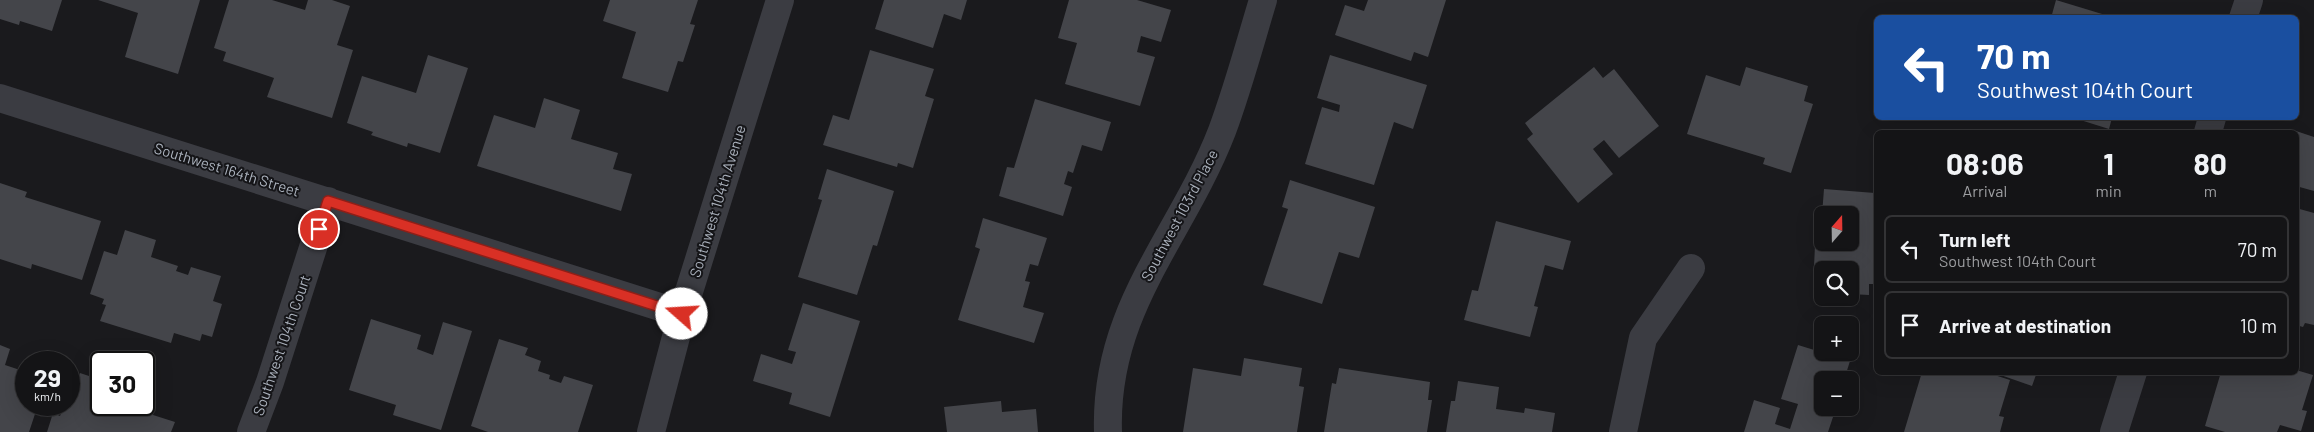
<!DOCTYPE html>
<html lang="en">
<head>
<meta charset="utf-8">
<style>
  body { margin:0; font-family:Barlow,sans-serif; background:#1d1d1f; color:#f1f3f6; height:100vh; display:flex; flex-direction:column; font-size:19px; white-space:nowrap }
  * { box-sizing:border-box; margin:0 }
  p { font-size:16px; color:#9d9ea1 }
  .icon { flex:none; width:28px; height:28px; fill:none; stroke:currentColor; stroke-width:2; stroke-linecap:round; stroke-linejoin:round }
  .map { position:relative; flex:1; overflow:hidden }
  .panel { position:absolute; left:1874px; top:130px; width:425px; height:245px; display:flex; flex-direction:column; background:#141416; border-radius:8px; box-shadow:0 5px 20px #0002,0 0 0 1px #333335 }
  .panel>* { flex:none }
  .hud { position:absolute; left:1874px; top:15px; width:425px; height:105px; border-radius:8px; box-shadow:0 5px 20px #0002,0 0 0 1px #333335; background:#1a4fa0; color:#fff; overflow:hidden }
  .needle { width:32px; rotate:20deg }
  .buttons { position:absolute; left:1814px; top:206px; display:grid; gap:10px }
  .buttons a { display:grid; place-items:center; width:45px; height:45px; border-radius:8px; background:#141416; box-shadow:0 5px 20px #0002,0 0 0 1px #333335; font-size:25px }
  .speed { position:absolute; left:15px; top:351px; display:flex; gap:10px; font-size:25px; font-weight:700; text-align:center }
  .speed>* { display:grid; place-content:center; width:65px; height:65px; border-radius:50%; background:#141416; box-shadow:0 5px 20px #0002,0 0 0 1px #333335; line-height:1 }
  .speed small { font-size:12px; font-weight:400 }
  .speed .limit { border:2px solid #111; border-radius:8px; background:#fff; color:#111 }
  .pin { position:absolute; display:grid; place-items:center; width:42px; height:42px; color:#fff; margin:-21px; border:2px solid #fff; border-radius:50%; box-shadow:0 1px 5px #0007 }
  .me { position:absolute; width:55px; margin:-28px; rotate:289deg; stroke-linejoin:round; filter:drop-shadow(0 0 4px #0008) }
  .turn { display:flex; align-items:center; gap:18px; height:105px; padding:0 20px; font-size:22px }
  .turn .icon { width:65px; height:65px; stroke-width:2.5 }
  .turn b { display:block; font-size:35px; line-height:42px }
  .eta { display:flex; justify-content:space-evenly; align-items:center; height:85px; text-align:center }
  .eta b { font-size:30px; font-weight:700; line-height:35px }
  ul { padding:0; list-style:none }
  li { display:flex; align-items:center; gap:15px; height:68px; margin:0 10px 8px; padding:0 10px; border:2px solid #333335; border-radius:8px }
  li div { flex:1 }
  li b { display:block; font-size:19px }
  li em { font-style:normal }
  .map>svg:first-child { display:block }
  .building { fill:#44454a }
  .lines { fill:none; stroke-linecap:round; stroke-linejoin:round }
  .street { stroke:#3b3c42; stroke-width:28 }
  .route-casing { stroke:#8d1f18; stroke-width:12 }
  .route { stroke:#d93025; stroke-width:9 }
  .labels { text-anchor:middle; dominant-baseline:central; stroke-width:4; stroke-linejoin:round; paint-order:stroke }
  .street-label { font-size:15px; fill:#abb2bd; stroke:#151518 }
</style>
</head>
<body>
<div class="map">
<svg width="2314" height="432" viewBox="0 0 2314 432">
  <rect width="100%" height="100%" fill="#1a1a1d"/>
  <path class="building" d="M0,0H62L52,31L20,21L19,25L0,19Z
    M98,0H200L178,74L125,57L138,13Z
    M229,0H272L305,10L308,0H332L350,6L337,45L353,50L332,118L267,97L274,78L223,61L226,52L214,48Z
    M610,0H698L690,24L695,25L683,62L678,61L668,92L622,78L636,32L603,21Z
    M884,0H967L961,20L944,14L933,48L875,29Z
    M1069,0H1137L1171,10L1161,42L1141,36L1137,52L1155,57L1140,106L1065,84L1077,43L1058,38Z
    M1368,0H1446L1428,57L1414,52L1411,61L1335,35L1345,5L1364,11Z
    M2056,0L2112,17V18H2051Z
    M870,50L934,69L925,96L934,99L913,168L898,163L897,167L823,145L833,115L849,120Z
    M428,55L468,68L440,153L408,143L407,147L371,135L373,132L347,123L362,76L416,93Z
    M1330,55L1427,85L1413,129L1394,122L1374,185L1305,164L1322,107L1339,112L1340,105L1317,98Z
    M1594,67L1603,78L1614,69L1659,126L1619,158L1604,140L1593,149L1613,174L1578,203L1527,139L1533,134L1525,123Z
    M1746,67L1808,86L1804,101L1813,104L1791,173L1763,164L1765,158L1687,134L1706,75L1740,86Z
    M544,98L580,110L571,139L618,153L613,169L632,174L621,211L477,166L494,115L535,128Z
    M1035,99L1111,122L1102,151L1082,145L1073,173L1068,171L1064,184L1072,187L1063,216L999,196L1007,167L1014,168Z
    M2074,118H2112L2109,129Z
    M2296,131L2314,137V191L2296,186Z
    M827,169L894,191L877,246L873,245L857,295L798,277L822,200L818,199Z
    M1290,180L1375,207L1359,258L1339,252L1322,304L1263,285L1288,209L1282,207Z
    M0,183L27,192L25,197L101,221L82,280L32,264L31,269L0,259Z
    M1824,189L1875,193L1873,228H1876V284H1869V295L1850,294V270H1822V292H1818L1820,267H1814L1815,245L1821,246V242H1850V215H1822Z
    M2296,208L2314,213V325L2305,323L2303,327L2296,325Z
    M983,218L1047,238L1038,266L1030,264L1025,281L1030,282L1023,307L1044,313L1034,343L958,320L980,249L975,247Z
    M1496,221L1571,241L1563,270L1545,265L1534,306L1538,307L1530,337L1464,320L1472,290L1478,291Z
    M125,230L156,240L151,257L178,266L176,271L188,275L191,267L221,276L213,301L222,304L212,337L202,334L200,341L174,333L171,343L100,321L106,305L102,304L104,299L90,294L104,251L117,255Z
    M803,303L860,321L830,417L789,404L792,393L753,381L761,354L792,364L796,352L788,350Z
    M371,319L421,335L417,349L433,355L443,322L472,331L441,430L393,415L396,405L349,390Z
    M499,339L528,348L525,355L541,361L538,371L550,375L549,379L561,383L564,376L593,385L578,432H488L471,426Z
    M0,345L10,349L5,365L26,372V405H38L29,432H0Z
    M1798,345L1850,361L1844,380H1822V408H1836L1828,432H1744L1754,400L1780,408L1775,424L1790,429L1798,404L1781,399Z
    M1244,358L1302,368L1299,386L1304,387L1297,432H1183L1193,368L1241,376Z
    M1339,368L1430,382L1428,400H1432L1427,432H1324L1332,383L1336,384Z
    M2296,370L2313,375L2302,410L2307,411L2301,431L2280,425L2277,432H2225L2205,426L2221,372H2296Z
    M1922,372H1985L2010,380L1999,416L2004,417L2000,432H1904Z
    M1992,372H2037L2032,386Z
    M80,373L101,380V405H128V407L175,422L171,432H47L53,413L60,416L64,405H69V389L74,391Z
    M1458,381L1499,387L1496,409L1524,413L1525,408L1555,413L1552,432H1446L1451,401H1455Z
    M1001,401L1002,412L1036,409L1038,432H947L944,407Z"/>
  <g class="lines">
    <path class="street" d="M2243,18L2249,0
      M0,98L682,314
      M2208,132L2212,118
      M251,432L270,382L328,201
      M651,432L682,314L780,0
      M1108,432C1104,308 1181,237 1222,131C1238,88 1250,43 1263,0
      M1623,432L1643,338L1691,268
      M2114,432L2133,372"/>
  </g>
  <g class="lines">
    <g class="route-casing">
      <path id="route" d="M319,229L328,201L682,314"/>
    </g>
    <use href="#route" class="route"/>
  </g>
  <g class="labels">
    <g class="street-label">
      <text transform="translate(227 169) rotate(17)">Southwest 164th Street</text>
      <text transform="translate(717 201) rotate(-73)">Southwest 104th Avenue</text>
      <text transform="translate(1179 215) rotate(-62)">Southwest 103rd Place</text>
      <text transform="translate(281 345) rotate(-71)">Southwest 104th Court</text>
    </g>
  </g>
</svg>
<div class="buttons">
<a><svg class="needle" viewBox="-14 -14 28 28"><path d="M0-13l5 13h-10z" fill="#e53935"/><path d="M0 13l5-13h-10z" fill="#9d9ea1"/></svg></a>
<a><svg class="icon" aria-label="search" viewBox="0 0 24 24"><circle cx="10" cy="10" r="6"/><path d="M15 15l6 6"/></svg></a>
<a>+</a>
<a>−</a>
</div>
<div class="speed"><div>29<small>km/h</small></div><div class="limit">30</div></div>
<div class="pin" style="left:319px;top:229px;background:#d93025"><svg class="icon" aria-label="arrive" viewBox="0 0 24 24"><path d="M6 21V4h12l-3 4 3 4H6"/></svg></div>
<svg class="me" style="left:682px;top:314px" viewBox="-20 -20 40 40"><circle r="19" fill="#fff"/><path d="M0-13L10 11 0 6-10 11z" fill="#d93025"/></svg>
<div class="hud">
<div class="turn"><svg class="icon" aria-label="left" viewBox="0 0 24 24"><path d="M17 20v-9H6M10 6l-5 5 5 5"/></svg><div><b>70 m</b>Southwest 104th Court</div></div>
</div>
<section class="panel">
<div class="eta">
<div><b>08:06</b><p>Arrival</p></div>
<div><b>1</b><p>min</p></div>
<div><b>80</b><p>m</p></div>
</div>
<ul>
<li><svg class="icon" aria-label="left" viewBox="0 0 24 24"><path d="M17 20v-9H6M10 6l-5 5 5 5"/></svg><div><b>Turn left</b><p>Southwest 104th Court</p></div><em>70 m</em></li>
<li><svg class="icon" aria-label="arrive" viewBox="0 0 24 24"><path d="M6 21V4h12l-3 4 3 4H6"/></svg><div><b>Arrive at destination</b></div><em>10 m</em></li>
</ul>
</section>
</div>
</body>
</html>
